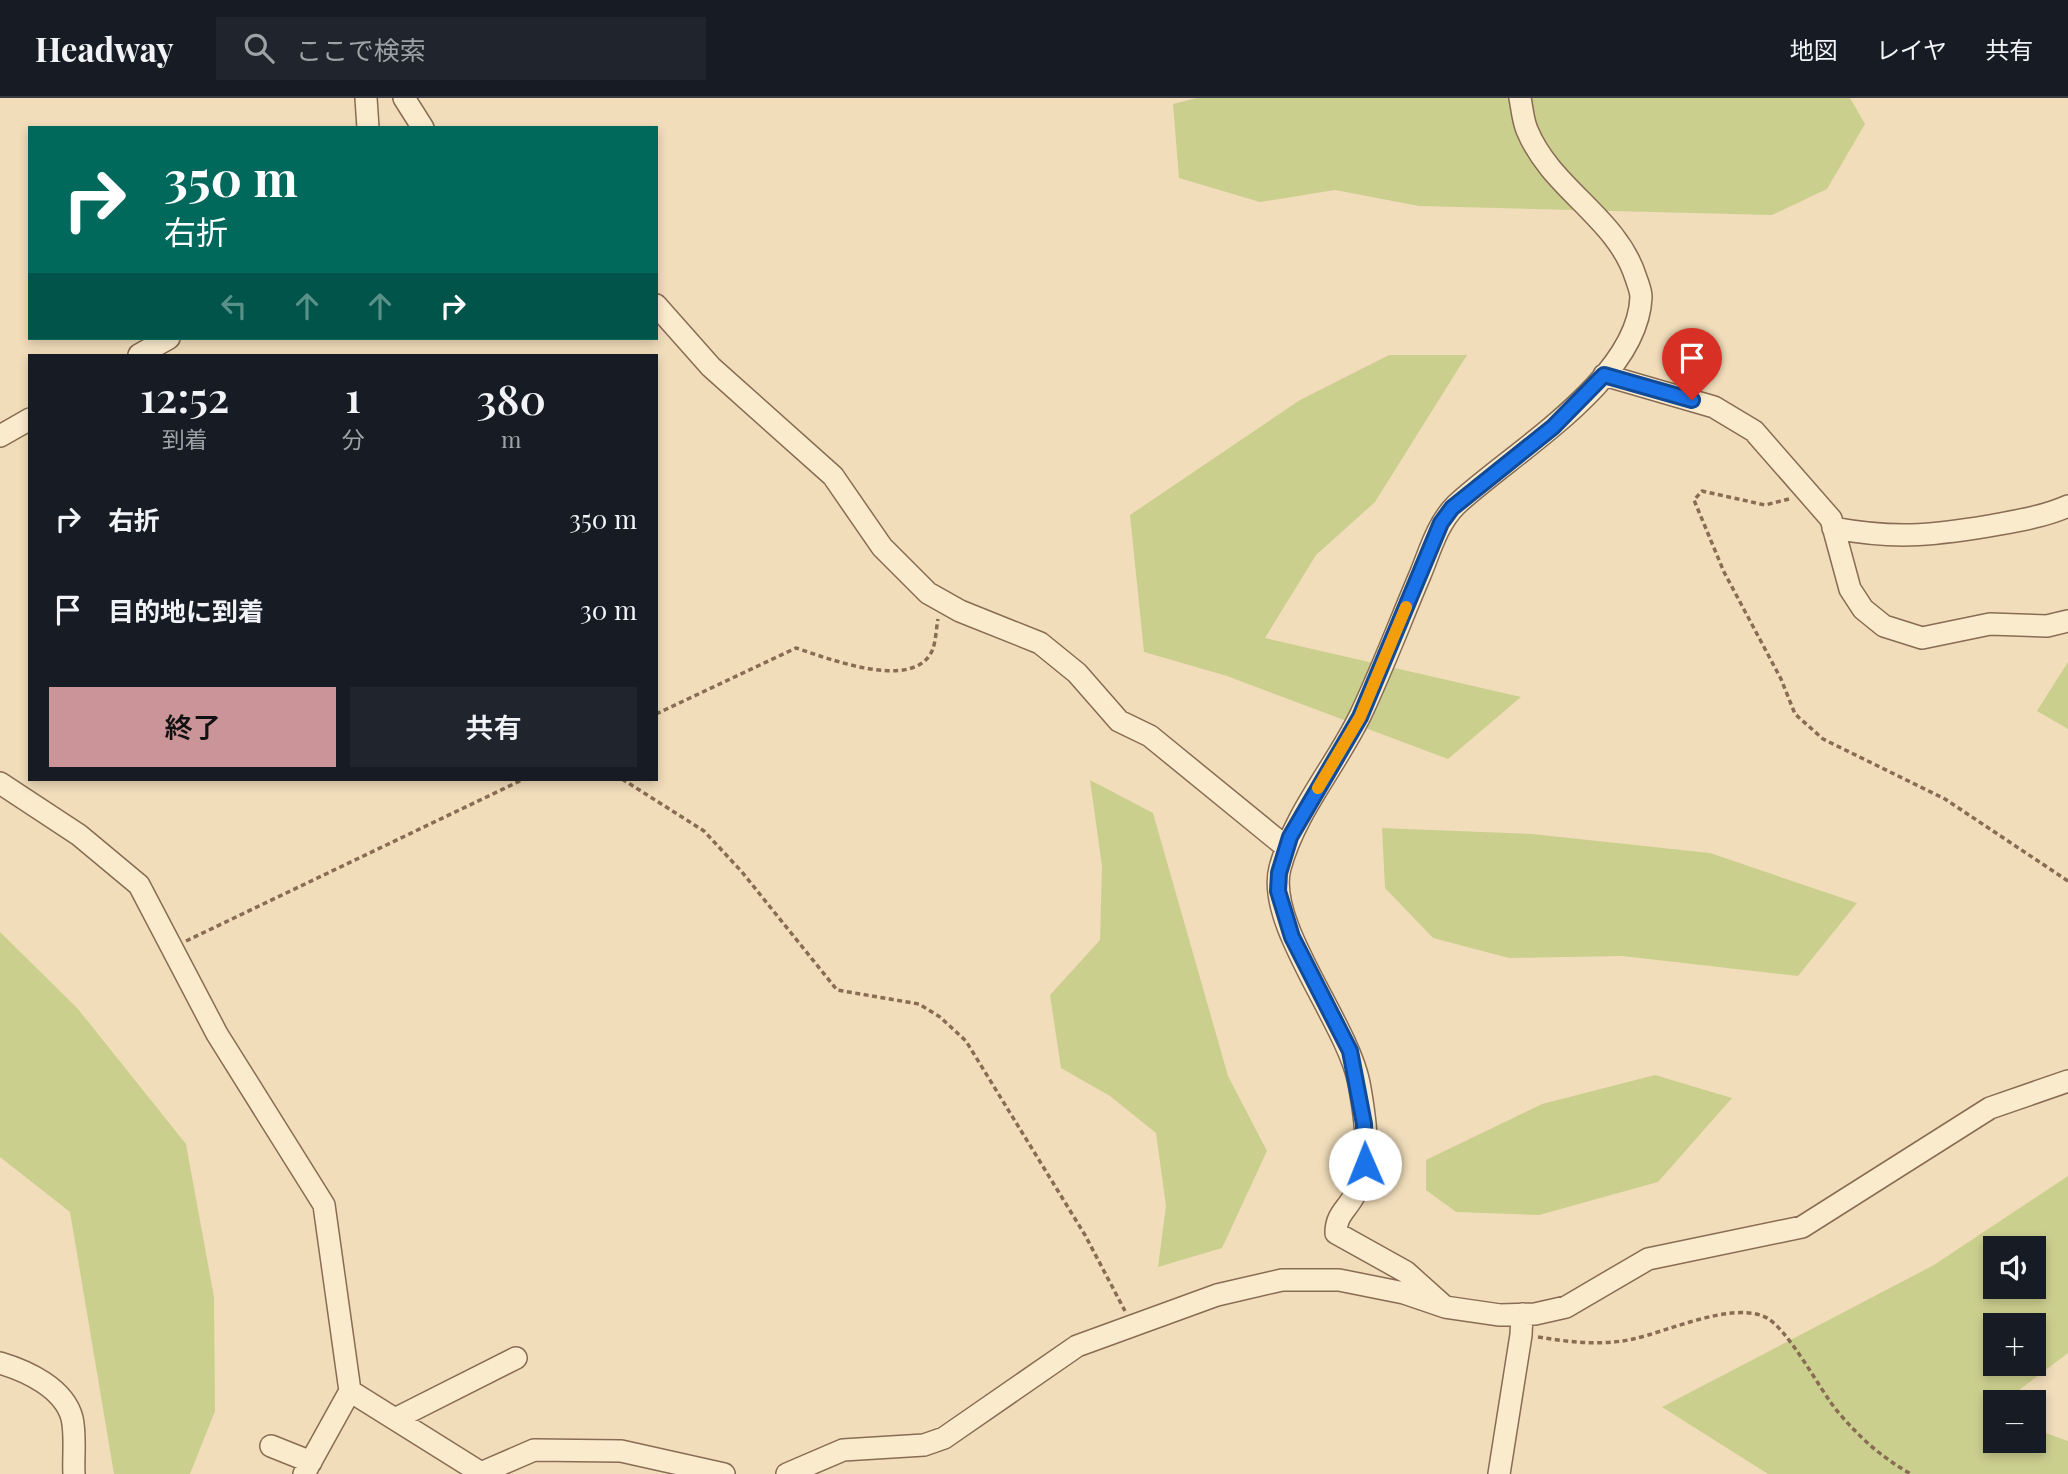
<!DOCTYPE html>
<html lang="ja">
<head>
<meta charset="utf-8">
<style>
  body { margin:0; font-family:"Playfair Display","Noto Sans JP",serif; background:#20242c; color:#f1f3f6; height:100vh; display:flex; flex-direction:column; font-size:26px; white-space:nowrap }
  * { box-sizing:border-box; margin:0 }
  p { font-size:23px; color:#9ea1a6 }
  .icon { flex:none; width:38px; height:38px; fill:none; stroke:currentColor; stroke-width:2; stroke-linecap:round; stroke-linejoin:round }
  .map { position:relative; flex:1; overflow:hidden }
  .panel { position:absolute; left:28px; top:256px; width:630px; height:427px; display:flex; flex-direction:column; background:#171b24; border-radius:0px; box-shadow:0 4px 10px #0003 }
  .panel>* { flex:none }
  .guide { position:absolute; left:28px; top:28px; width:630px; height:214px; border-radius:0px; box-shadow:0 4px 10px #0003; background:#00695c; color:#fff; overflow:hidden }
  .fabs { position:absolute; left:1983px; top:1138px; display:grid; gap:14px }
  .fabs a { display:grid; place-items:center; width:63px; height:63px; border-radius:0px; background:#171b24; box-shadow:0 4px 10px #0003; font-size:35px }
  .pin { position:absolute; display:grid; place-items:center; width:60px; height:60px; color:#fff; margin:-72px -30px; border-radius:50% 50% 50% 0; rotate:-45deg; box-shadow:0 0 7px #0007 }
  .pin .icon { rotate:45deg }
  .me { position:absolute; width:77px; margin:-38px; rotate:359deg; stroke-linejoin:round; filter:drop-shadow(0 0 5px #0008) }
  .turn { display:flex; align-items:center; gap:24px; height:147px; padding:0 21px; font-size:32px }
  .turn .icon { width:91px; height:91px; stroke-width:2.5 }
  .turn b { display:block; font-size:49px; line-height:60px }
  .lanes { display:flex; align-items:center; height:66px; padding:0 21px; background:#0003; justify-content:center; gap:35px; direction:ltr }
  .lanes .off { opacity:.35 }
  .eta { display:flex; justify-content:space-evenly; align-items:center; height:119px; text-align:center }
  .eta b { font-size:42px; font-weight:600; line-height:49px }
  .action { display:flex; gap:14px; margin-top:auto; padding:14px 21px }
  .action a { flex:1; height:80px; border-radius:0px; background:#ca9499; color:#111; font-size:28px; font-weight:600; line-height:80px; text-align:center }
  .action a+a { background:#20242c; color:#f1f3f6 }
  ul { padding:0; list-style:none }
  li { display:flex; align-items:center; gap:21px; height:91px; padding:0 21px }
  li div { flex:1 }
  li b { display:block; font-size:26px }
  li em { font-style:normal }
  header { display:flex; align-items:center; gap:42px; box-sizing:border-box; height:98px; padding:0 35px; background:#171b24; border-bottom:2px solid #363941 }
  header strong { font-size:33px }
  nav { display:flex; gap:38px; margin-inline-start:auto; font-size:24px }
  .search { width:490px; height:63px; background:#20242c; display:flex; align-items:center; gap:18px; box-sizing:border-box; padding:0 24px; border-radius:0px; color:#9ea1a6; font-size:26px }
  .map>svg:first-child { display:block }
  .green { fill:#cbcf8e; fill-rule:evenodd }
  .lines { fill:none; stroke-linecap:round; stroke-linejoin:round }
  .street-casing { stroke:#886c53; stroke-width:24 }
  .path { stroke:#886c53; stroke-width:3.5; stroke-dasharray:5 3.5; stroke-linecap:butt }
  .street { stroke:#fbebcd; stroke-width:21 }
  .route-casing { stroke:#114b97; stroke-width:18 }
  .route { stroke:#1a73e8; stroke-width:12 }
  .slow { stroke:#f59e0b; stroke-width:12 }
</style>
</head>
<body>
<header>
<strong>Headway</strong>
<div class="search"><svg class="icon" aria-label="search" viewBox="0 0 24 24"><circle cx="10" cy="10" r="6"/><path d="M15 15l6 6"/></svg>ここで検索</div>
<nav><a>地図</a><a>レイヤ</a><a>共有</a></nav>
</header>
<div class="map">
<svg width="2068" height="1376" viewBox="0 0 2068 1376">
  <rect width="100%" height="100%" fill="#f1ddba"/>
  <path class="green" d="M1197,0H1850L1865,26L1827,91L1772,117L1419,108L1335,92L1260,104L1179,80L1173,6Z
    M1389,257H1467L1375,404L1316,457L1265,540L1521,599L1448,661L1227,578L1144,554L1130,417L1300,302Z
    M2068,564V631L2037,613Z
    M1090,682L1153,715L1228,978L1267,1053L1222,1150L1158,1169L1166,1108L1156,1035L1110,998L1061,970L1050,897L1100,842L1102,768Z
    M1382,730L1532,736L1710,755L1857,805L1798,878L1622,858L1509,860L1433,840L1385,790Z
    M0,834L78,911L186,1046L214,1199L215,1313L190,1376H114L70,1114L0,1059Z
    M1655,977L1732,1000L1658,1084L1539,1117L1456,1114L1426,1092V1062L1542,1006Z
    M2068,1078V1255L2003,1304H1995V1310L1989,1315L1995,1317V1342H2034V1331L2068,1343V1376H1768L1662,1309L1934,1167ZM1995,1150H2034V1188H1995ZM1995,1227H2034V1265H1995Z"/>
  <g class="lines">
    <g class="street-casing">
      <path id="street" d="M366,0L368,30
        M404,0L423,30
        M656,207L711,269L833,378L882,449L928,495L960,513L1040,545L1077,575L1119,623L1150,638L1286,749
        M139,257L169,240
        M1604,277L1714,309L1754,333L1831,421L1850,491L1863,511L1884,528L1922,540L1990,526L2047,528L2068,523
        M0,338L30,321
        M1833,430C1894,441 1928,438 1989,428C2016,423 2043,419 2068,408
        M0,685L79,737L139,787L217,936L324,1107L350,1293L304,1376
        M1445,1209L1406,1174L1336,1135C1336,1116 1347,1112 1355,1096C1373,1064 1365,1018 1359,985C1347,924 1265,826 1280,770C1295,714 1335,669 1360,618C1382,572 1400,524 1420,477C1430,453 1437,426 1456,407C1510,356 1638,283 1641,199C1641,193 1638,186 1636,180C1617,119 1551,91 1527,32C1523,23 1522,10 1520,0
        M0,1265C27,1273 64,1290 72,1320C76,1337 73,1359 74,1376
        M350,1293L481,1375L534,1352L621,1353L724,1376
        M395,1321L516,1260
        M271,1348L311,1364
        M787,1376L843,1352L924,1347L944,1340L1077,1248L1217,1197L1282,1182H1339L1404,1195L1445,1209L1500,1217L1535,1216L1566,1209L1648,1161L1802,1129L1990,1010L2068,983
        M1499,1376L1521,1237L1522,1216"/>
    </g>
    <path class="path" d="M1789,401L1765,407L1702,393L1694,402L1724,474L1781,581L1795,616L1823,641L1945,701L2068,783
      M656,616L796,550C827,560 913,594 932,553C936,544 936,531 938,521
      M622,681L704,733L742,774L837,892L919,906L940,919L966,943L1085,1137L1125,1213
      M186,843L524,681
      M1538,1239C1569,1244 1601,1248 1633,1241C1669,1233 1728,1205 1763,1218C1787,1227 1820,1293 1838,1314C1860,1340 1881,1359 1911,1376"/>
    <use href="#street" class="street"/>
  </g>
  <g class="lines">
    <g class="route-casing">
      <path id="route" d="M1365,1066L1364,1026L1350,953L1292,839L1278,793L1279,775L1290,739L1360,619L1441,425L1452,410L1553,329L1604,277L1692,302"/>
    </g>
    <use href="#route" class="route"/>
    <path class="slow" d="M1318,690L1360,619L1406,509"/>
  </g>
</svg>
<div class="fabs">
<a><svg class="icon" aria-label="sound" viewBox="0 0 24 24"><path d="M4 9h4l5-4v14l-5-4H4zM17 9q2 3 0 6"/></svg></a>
<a>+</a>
<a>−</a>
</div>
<div class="pin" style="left:1692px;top:302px;background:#d93025"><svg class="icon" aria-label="arrive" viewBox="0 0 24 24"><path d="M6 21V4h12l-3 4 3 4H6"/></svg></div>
<svg class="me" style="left:1365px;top:1066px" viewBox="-20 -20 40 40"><circle r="19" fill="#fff"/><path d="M0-13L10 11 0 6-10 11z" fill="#1a73e8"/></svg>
<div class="guide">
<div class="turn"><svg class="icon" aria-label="right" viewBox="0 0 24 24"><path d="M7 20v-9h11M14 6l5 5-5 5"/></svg><div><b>350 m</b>右折</div></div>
<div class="lanes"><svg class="icon off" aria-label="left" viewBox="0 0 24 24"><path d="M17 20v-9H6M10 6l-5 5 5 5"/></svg><svg class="icon off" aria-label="ahead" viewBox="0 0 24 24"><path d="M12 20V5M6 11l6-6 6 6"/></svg><svg class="icon off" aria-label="ahead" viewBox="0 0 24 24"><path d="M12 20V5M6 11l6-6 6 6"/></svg><svg class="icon" aria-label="right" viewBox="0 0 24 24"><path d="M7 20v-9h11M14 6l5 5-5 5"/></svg></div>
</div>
<section class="panel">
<div class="eta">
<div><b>12:52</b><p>到着</p></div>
<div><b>1</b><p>分</p></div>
<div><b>380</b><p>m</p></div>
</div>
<ul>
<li><svg class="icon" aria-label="right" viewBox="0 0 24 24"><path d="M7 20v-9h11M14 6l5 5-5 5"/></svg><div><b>右折</b></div><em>350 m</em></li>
<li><svg class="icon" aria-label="arrive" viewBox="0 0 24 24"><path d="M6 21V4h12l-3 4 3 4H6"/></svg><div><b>目的地に到着</b></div><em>30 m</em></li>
</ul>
<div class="action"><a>終了</a><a>共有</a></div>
</section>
</div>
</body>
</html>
